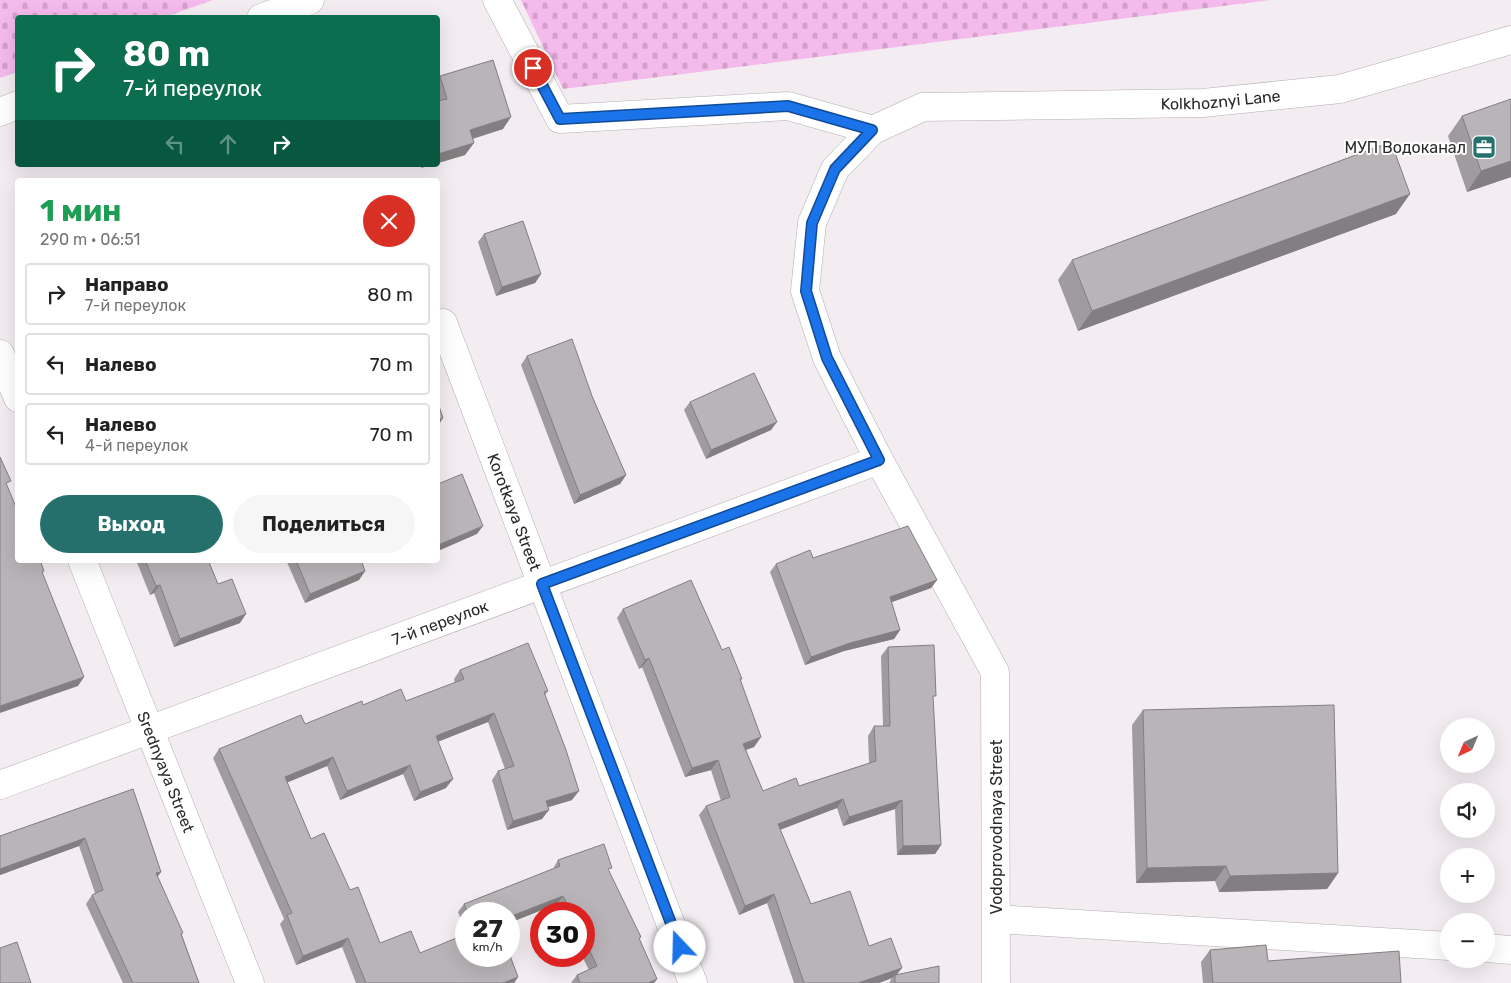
<!DOCTYPE html>
<html lang="ru">
<head>
<meta charset="utf-8">
<style>
  body { margin:0; font-family:Rubik,sans-serif; background:#f6f6f6; color:#222; height:100vh; display:flex; flex-direction:column; font-size:19px; white-space:nowrap }
  * { box-sizing:border-box; margin:0 }
  p { font-size:16px; color:#767676 }
  .icon { flex:none; width:28px; height:28px; fill:none; stroke:currentColor; stroke-width:2; stroke-linecap:round; stroke-linejoin:round }
  .map { position:relative; flex:1; overflow:hidden }
  .drawer { position:absolute; left:15px; top:178px; width:425px; height:385px; display:flex; flex-direction:column; background:#fff; border-radius:5px; box-shadow:0 5px 20px #0002 }
  .drawer>* { flex:none }
  .top-card { position:absolute; left:15px; top:15px; width:425px; height:152px; border-radius:5px; box-shadow:0 5px 20px #0002; background:#0b6e4f; color:#fff; overflow:hidden }
  .needle { width:32px; rotate:224deg }
  .fabs { position:absolute; left:1440px; top:718px; display:grid; gap:10px }
  .fabs a { display:grid; place-items:center; width:55px; height:55px; border-radius:50%; background:#fff; box-shadow:0 5px 20px #0002; font-size:25px }
  .speed { position:absolute; left:455px; top:902px; display:flex; gap:10px; font-size:25px; font-weight:700; text-align:center }
  .speed>* { display:grid; place-content:center; width:65px; height:65px; border-radius:50%; background:#fff; box-shadow:0 5px 20px #0002; line-height:1 }
  .speed small { font-size:12px; font-weight:400 }
  .speed .limit { border:8px solid #d22; background:#fff; color:#111 }
  .pin { position:absolute; display:grid; place-items:center; width:42px; height:42px; color:#fff; margin:-21px; border:2px solid #fff; border-radius:50%; box-shadow:0 1px 5px #0007 }
  .me { position:absolute; width:55px; margin:-28px; rotate:339deg; stroke-linejoin:round; filter:drop-shadow(0 0 4px #0008) }
  .turn { display:flex; align-items:center; gap:18px; height:105px; padding:0 25px; font-size:22px }
  .turn .icon { width:65px; height:65px; stroke-width:2.5 }
  .turn b { display:block; font-size:35px; line-height:42px }
  .lanes { display:flex; align-items:center; height:48px; padding:0 25px; background:#0003; justify-content:center; gap:25px; direction:ltr }
  .lanes .off { opacity:.35 }
  .round { display:grid; place-items:center; flex:none; width:52px; height:52px; border-radius:26px; background:#f6f6f6 }
  .head { display:flex; align-items:center; justify-content:space-between; height:85px; padding:0 25px }
  h1 { font-size:30px; font-weight:700; line-height:38px; color:#1e9e55 }
  .primary-button { display:flex; gap:10px; margin-top:auto; padding:10px 25px }
  .primary-button a { flex:1; height:58px; border-radius:30px; background:#25706d; color:#fff; font-size:20px; font-weight:700; line-height:58px; text-align:center }
  .primary-button a+a { background:#f6f6f6; color:#222 }
  ul { padding:0; list-style:none }
  li { display:flex; align-items:center; gap:15px; height:62px; margin:0 10px 8px; padding:0 15px; border:2px solid #e0e0e0; border-radius:5px }
  li div { flex:1 }
  li b { display:block; font-size:19px }
  li em { font-style:normal }
  .map>svg:first-child { display:block }
  .cemetery { fill:url(#cemetery-stones) }
  .lines { fill:none; stroke-linecap:round; stroke-linejoin:round }
  .minor-casing { stroke:#b3aeb2; stroke-width:29 }
  .minor { stroke:#fff; stroke-width:28 }
  .wall { fill:#9f9b9e }
  .shaded-wall { fill:#827e81 }
  .building { fill:#b9b4b8; stroke:#827e81 }
  .route-casing { stroke:#114b97; stroke-width:12 }
  .route { stroke:#1a73e8; stroke-width:9 }
  .labels { text-anchor:middle; dominant-baseline:central; stroke-width:4; stroke-linejoin:round; paint-order:stroke }
  .street-label { font-size:16px; fill:#2c292b; stroke:#fff }
  .poi-label { font-size:16px; fill:#2c292b; stroke:#fff; text-anchor:end }
</style>
</head>
<body>
<div class="map">
<svg width="1511" height="983" viewBox="0 0 1511 983">
  <defs>
    <pattern id="cemetery-stones" width="16" height="16" patternUnits="userSpaceOnUse" patternTransform="scale(1.25)"><rect width="16" height="16" fill="#f5baec"/><path d="M2 7V4a2 2 0 0 1 4 0v3zM10 15v-3a2 2 0 0 1 4 0v3z" fill="#d2a0cb"/></pattern>
  </defs>
  <rect width="100%" height="100%" fill="#f3edf2"/>
  <path class="cemetery" d="M0,0H213L165,17L18,18L17,72L0,78Z
    M521,0H1271L563,89Z"/>
  <g class="lines">
    <g class="minor-casing">
      <g id="minor">
        <path d="M497,0L560,119L788,106L873,130"/>
        <path d="M261,18L310,0"/>
        <path d="M0,112L18,105"/>
        <path id="s1" d="M443,323L693,983"/>
        <path d="M0,354L18,398"/>
        <path id="s2" d="M82,560L250,983"/>
        <path id="s3" d="M0,785L879,460"/>
        <path d="M996,919L1449,946"/>
        <path d="M1486,948L1511,950"/>
        <path id="s4" d="M996,983L995,672L879,460L827,358L805,291L812,223L835,169L873,130L923,107L1203,103L1340,89L1511,40"/>
      </g>
    </g>
    <use href="#minor" class="minor"/>
  </g>
  <path class="wall" d="M440,76L503,129L473,139L465,155L438,163V80Z
    M1462,116L1511,177L1467,192L1448,136Z
    M1396,214L1078,331L1058,280L1072,260Z
    M484,234L541,274L535,283L496,296L478,242Z
    M527,356L592,396L626,475L620,484L574,504L521,365Z
    M690,402L771,430L706,459L684,410Z
    M813,558L937,580L931,588L891,602L900,630L894,639L844,651L805,665L770,572L776,564Z
    M136,560H208L218,584L240,623L174,647L154,593L150,595Z
    M286,560H361L365,571L359,580L305,603Z
    M623,609L722,650L740,681L761,737L754,747L746,750L763,791L799,786L869,763L868,736L874,726H883L881,656L888,647L933,700L941,845L935,854L897,855L895,809L843,826L837,808L780,830L811,904L869,946L897,975L939,983H889L892,978L879,983H794L767,903L739,915L699,815L706,806L721,801L711,770L685,777L642,667L639,669L617,618Z
    M460,670L548,691L545,695L572,800L548,807L542,819L507,830L492,780L498,771L505,769L488,722L438,741L446,788L414,801L403,774L340,800L327,766L287,782L311,839L350,890L380,943L518,977L514,983H356L342,947L296,965L280,924L284,919L213,758L219,749L305,724L363,705L406,701L455,683L454,679Z
    M1143,710L1338,873L1327,889L1219,892L1215,881L1136,883L1132,725Z
    M133,789L161,872L157,877L182,935L199,983H123L86,904L92,895L95,893L79,846L0,875V836Z
    M558,860L609,872L641,937L639,940L657,979L654,983H571L577,975L589,970L582,956H584V914H562L557,904L509,923V914H466V932L458,912L464,904L553,869Z
    M1210,950L1268,961L1401,983H1203L1201,962Z"/>
  <path class="shaded-wall" d="M511,117L503,129L461,142L470,130Z
    M474,143L465,155L438,163V154Z
    M1511,161V177L1467,192L1481,171Z
    M423,165H432L421,168Z
    M1410,194L1396,214L1078,331L1092,311Z
    M541,274L535,283L496,296L502,287Z
    M443,418L438,426V420Z
    M777,422L771,430L706,459L711,450Z
    M626,475L620,484L574,504L580,495Z
    M483,526L477,534L438,551V545Z
    M365,571L359,580L305,603L310,594Z
    M937,580L931,588L884,605L890,597Z
    M160,585L154,593L150,595L156,586Z
    M246,614L240,623L174,647L180,639Z
    M900,630L894,639L844,651L805,665L811,657L850,643Z
    M649,658L642,667L639,669L645,660Z
    M84,677L78,686L0,713V706Z
    M494,713L488,722L430,745L436,736Z
    M761,737L754,747L737,753L743,744Z
    M333,757L327,766L279,786L285,777Z
    M718,760L711,770L685,777L692,768Z
    M410,765L403,774L340,800L347,791Z
    M453,779L446,788L414,801L420,792Z
    M579,791L572,800L539,810L546,801Z
    M843,799L837,808L771,833L778,824Z
    M902,800L895,809L843,826L849,817Z
    M549,810L542,819L507,830L513,821Z
    M85,838L79,846L0,875V869Z
    M941,845L935,854L897,855L903,846Z
    M1226,866L1215,881L1136,883L1147,868Z
    M161,872L155,880L156,873Z
    M1338,873L1327,889L1219,892L1230,876Z
    M774,894L767,903L739,915L745,906Z
    M563,896L557,904L509,923V917Z
    M348,938L342,947L296,965L303,956Z
    M902,968L895,977V975L892,978L879,983H858Z
    M518,977L514,983H503Z
    M657,979L654,983H648Z"/>
  <path class="building" d="M493,60L511,117L470,130L474,143L438,154V101L447,99L440,76Z
    M1511,99V161L1481,171L1462,116Z
    M1391,142L1410,194L1092,311L1072,260Z
    M523,221L541,274L502,287L484,234Z
    M572,339L592,396L626,475L580,495L527,356Z
    M754,373L777,422L711,450L690,402Z
    M438,403L443,418L438,420Z
    M0,457L11,481L6,483L18,512V560H40L44,571L42,572L84,677L0,706Z
    M462,474L483,526L438,545V484Z
    M908,526L937,580L890,597L900,630L850,643L811,657L776,564L810,550L813,558Z
    M145,560H208L218,584L232,579L246,614L180,639L160,585L156,586Z
    M296,560H361L365,571L310,594Z
    M691,580L722,650L729,647L742,679H740L761,737L743,744L763,791L796,778L799,786L876,761L874,726H890L888,647L934,645L936,696H933L941,845L903,846L902,800L849,817L843,799L778,824L811,904L850,891L869,946L891,938L902,968L858,983H804L774,894L745,906L706,806L730,797L718,760L692,768L649,658L645,660L623,609Z
    M528,643L548,691L544,692L566,750L579,791L546,801L549,810L513,821L498,771L514,766L494,713L436,736L453,779L420,792L410,765L347,791L333,757L285,777L311,839L324,833L350,890L358,887L380,943L411,931L420,953L466,934V956H509V953L518,977L503,983H366L348,938L303,956L287,915L292,913L219,749L301,715L305,724L362,701L363,705L401,689L406,701L464,679L460,670Z
    M1334,705L1338,873L1230,876L1226,866L1147,868L1143,710Z
    M133,789L161,872L156,873L183,933L181,934L199,983H133L92,895L103,890L85,838L0,869V836Z
    M604,844L612,868L608,869L641,937L639,938L657,979L648,983H580L577,975L597,966L584,939V914H572L563,896L509,917V914H468L464,904L560,866L558,860Z
    M17,942L31,983H0V948Z
    M1266,945L1268,961L1399,951L1401,983H1213L1210,950Z
    M939,966V983H895V975Z"/>
  <g class="lines">
    <g class="route-casing">
      <path id="route" d="M533,68L560,119L788,106L872,130L835,169L812,223L806,291L827,358L879,460L542,584L680,947"/>
    </g>
    <use href="#route" class="route"/>
  </g>
  <defs>
    <g id="office-square" transform="scale(1.25)"><rect x="-9" y="-9" width="18" height="18" rx="4" fill="#25706d" stroke="#fff"/><path d="M-6-3h4V-5.5h4V-3h4V5H-6ZM-1-4.5V-3h2v-1.5ZM-6 0V1H6V0Z" fill="#fff"/></g>
  </defs>
  <g fill-rule="evenodd">
    <use href="#office-square" x="1484" y="147"/>
  </g>
  <g class="labels">
    <g class="street-label">
      <text stroke="none"><textPath href="#s4" startOffset="1272">Kolkhoznyi Lane</textPath></text>
      <text stroke="none"><textPath href="#s1" startOffset="202">Korotkaya Street</textPath></text>
      <text stroke="none"><textPath href="#s3" startOffset="469">7-й переулок</textPath></text>
      <text stroke="none"><textPath href="#s2" startOffset="228">Srednyaya Street</textPath></text>
      <text transform="translate(996 827) rotate(-90)">Vodoprovodnaya Street</text>
    </g>
    <g class="poi-label">
      <text x="1466" y="147">МУП Водоканал</text>
    </g>
  </g>
</svg>
<div class="fabs">
<a><svg class="needle" viewBox="-14 -14 28 28"><path d="M0-13l5 13h-10z" fill="#e53935"/><path d="M0 13l5-13h-10z" fill="#767676"/></svg></a>
<a><svg class="icon" aria-label="sound" viewBox="0 0 24 24"><path d="M4 9h4l5-4v14l-5-4H4zM17 9q2 3 0 6"/></svg></a>
<a>+</a>
<a>−</a>
</div>
<div class="speed"><div>27<small>km/h</small></div><div class="limit">30</div></div>
<div class="pin" style="left:533px;top:68px;background:#d93025"><svg class="icon" aria-label="arrive" viewBox="0 0 24 24"><path d="M6 21V4h12l-3 4 3 4H6"/></svg></div>
<svg class="me" style="left:680px;top:947px" viewBox="-20 -20 40 40"><circle r="19" fill="#fff"/><path d="M0-13L10 11 0 6-10 11z" fill="#1a73e8"/></svg>
<div class="top-card">
<div class="turn"><svg class="icon" aria-label="right" viewBox="0 0 24 24"><path d="M7 20v-9h11M14 6l5 5-5 5"/></svg><div><b>80 m</b>7-й переулок</div></div>
<div class="lanes"><svg class="icon off" aria-label="left" viewBox="0 0 24 24"><path d="M17 20v-9H6M10 6l-5 5 5 5"/></svg><svg class="icon off" aria-label="ahead" viewBox="0 0 24 24"><path d="M12 20V5M6 11l6-6 6 6"/></svg><svg class="icon" aria-label="right" viewBox="0 0 24 24"><path d="M7 20v-9h11M14 6l5 5-5 5"/></svg></div>
</div>
<section class="drawer">
<div class="head"><div><h1>1 мин</h1><p>290 m · 06:51</p></div><a class="round" style="background:#d93025;color:#fff"><svg class="icon" aria-label="close" viewBox="0 0 24 24"><path d="M6 6l12 12M18 6L6 18"/></svg></a></div>
<ul>
<li><svg class="icon" aria-label="right" viewBox="0 0 24 24"><path d="M7 20v-9h11M14 6l5 5-5 5"/></svg><div><b>Направо</b><p>7-й переулок</p></div><em>80 m</em></li>
<li><svg class="icon" aria-label="left" viewBox="0 0 24 24"><path d="M17 20v-9H6M10 6l-5 5 5 5"/></svg><div><b>Налево</b></div><em>70 m</em></li>
<li><svg class="icon" aria-label="left" viewBox="0 0 24 24"><path d="M17 20v-9H6M10 6l-5 5 5 5"/></svg><div><b>Налево</b><p>4-й переулок</p></div><em>70 m</em></li>
</ul>
<div class="primary-button"><a>Выход</a><a>Поделиться</a></div>
</section>
</div>
</body>
</html>
